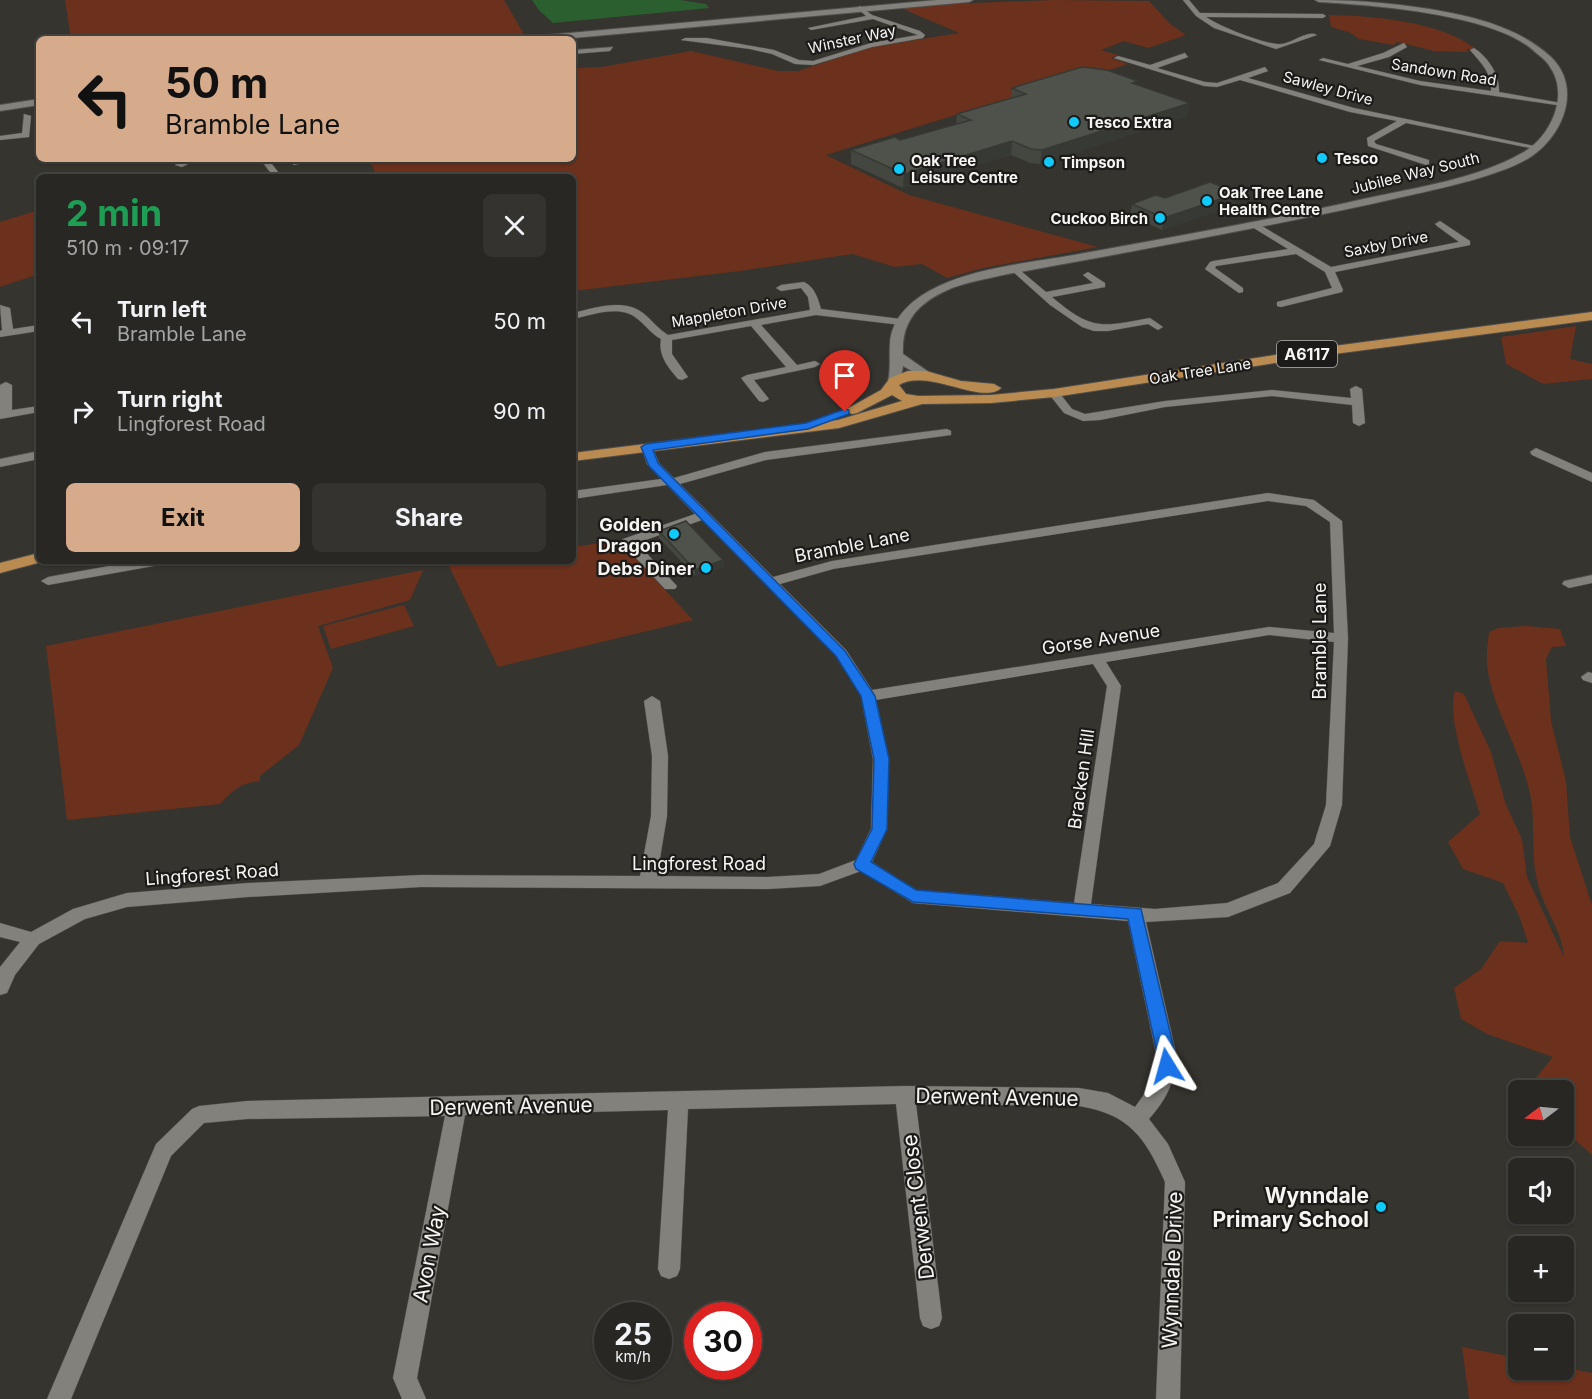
<!DOCTYPE html>
<html lang="en">
<head>
<meta charset="utf-8">
<style>
  body { margin:0; font-family:Inter,sans-serif; background:#343330; color:#f1f3f6; height:100vh; display:flex; flex-direction:column; font-size:22px; white-space:nowrap }
  * { box-sizing:border-box; margin:0 }
  p { font-size:20px; color:#a5a5a6 }
  .icon { flex:none; width:33px; height:33px; fill:none; stroke:currentColor; stroke-width:2; stroke-linecap:round; stroke-linejoin:round }
  .map { position:relative; flex:1; overflow:hidden }
  .panel { position:absolute; left:36px; top:174px; width:540px; height:390px; display:flex; flex-direction:column; background:#282723; border-radius:9px; box-shadow:0 2px 4px #0004,0 0 0 2px #444441 }
  .panel>* { flex:none }
  .top-card { position:absolute; left:36px; top:36px; width:540px; height:126px; border-radius:9px; box-shadow:0 2px 4px #0004,0 0 0 2px #444441; background:#d6ab8b; color:#111; overflow:hidden }
  .needle { width:39px; rotate:254deg }
  .controls { position:absolute; left:1508px; top:1080px; display:grid; gap:12px }
  .controls a { display:grid; place-items:center; width:66px; height:66px; border-radius:9px; background:#282723; box-shadow:0 2px 4px #0004,0 0 0 2px #444441; font-size:30px }
  .speed { position:absolute; left:594px; top:1302px; display:flex; gap:12px; font-size:30px; font-weight:700; text-align:center }
  .speed>* { display:grid; place-content:center; width:78px; height:78px; border-radius:50%; background:#282723; box-shadow:0 2px 4px #0004,0 0 0 2px #444441; line-height:1 }
  .speed small { font-size:15px; font-weight:400 }
  .speed .limit { border:9px solid #d22; background:#fff; color:#111 }
  .pin { position:absolute; display:grid; place-items:center; width:51px; height:51px; color:#fff; margin:-62px -26px; border-radius:50% 50% 50% 0; rotate:-45deg; box-shadow:0 0 6px #0007 }
  .pin .icon { rotate:45deg }
  .me { position:absolute; width:66px; margin:-33px; rotate:352deg; stroke-linejoin:round; filter:drop-shadow(0 0 4px #0008) }
  .turn { display:flex; align-items:center; gap:21px; height:126px; padding:0 30px; font-size:27px }
  .turn .icon { width:78px; height:78px; stroke-width:2.5 }
  .turn b { display:block; font-size:42px; line-height:51px }
  .round { display:grid; place-items:center; flex:none; width:63px; height:63px; border-radius:9px; background:#343330 }
  .overview { display:flex; align-items:center; justify-content:space-between; height:102px; padding:0 30px }
  h1 { font-size:36px; font-weight:700; line-height:45px; color:#1e9e55 }
  .action { display:flex; gap:12px; margin-top:auto; padding:12px 30px }
  .action a { flex:1; height:69px; border-radius:9px; background:#d6ab8b; color:#111; font-size:24px; font-weight:700; line-height:69px; text-align:center }
  .action a+a { background:#343330; color:#f1f3f6 }
  ul { padding:0; list-style:none }
  li { display:flex; align-items:center; gap:18px; height:90px; padding:0 30px }
  li div { flex:1 }
  li b { display:block; font-size:22px }
  li em { font-style:normal }
  .map>svg:first-child { display:block }
  .green { fill:#6b311c }
  .water { fill:#2c5f2f }
  .lines { fill:none; stroke-linecap:round; stroke-linejoin:round }
  .street-casing { stroke:#514f4c; stroke-width:1 }
  .secondary-casing { stroke:#514f4c; stroke-width:2 }
  .primary-casing { stroke:#514f4c; stroke-width:2 }
  .street { fill:#83817b; fill-rule:evenodd }
  .secondary { fill:#83817b; fill-rule:evenodd }
  .primary { fill:#ba8b51; fill-rule:evenodd }
  .wall { fill:#444640 }
  .shaded-wall { fill:#373934 }
  .building { fill:#4f514b; stroke:#373934; stroke-width:1.5 }
  .route { fill:#1a73e8; stroke:#114b97; stroke-width:1.5 }
  .poi-dot { fill:#0fcafa; stroke:#1c1b19; stroke-width:2 }
  .labels { text-anchor:middle; dominant-baseline:central; stroke-width:4.5; stroke-linejoin:round; paint-order:stroke }
  .far-street-label { font-size:15px; fill:#f6f5f2; stroke:#1c1b19 }
  .far-poi-label { font-size:15px; font-weight:bold; fill:#f6f5f2; stroke:#1c1b19; text-anchor:start }
  .shield { fill:#1c1b19; stroke:#b5b4b1; stroke-width:1.5 }
  .shield-label { font-size:16px; font-weight:bold; fill:#f6f5f2 }
  .poi-label { font-size:18px; font-weight:bold; fill:#f6f5f2; stroke:#1c1b19; text-anchor:end }
  .street-label { font-size:18px; fill:#f6f5f2; stroke:#1c1b19 }
  .near-street-label { font-size:21px; fill:#f6f5f2; stroke:#1c1b19 }
  .near-poi-label { font-size:21px; font-weight:bold; fill:#f6f5f2; stroke:#1c1b19; text-anchor:end }
</style>
</head>
<body>
<div class="map">
<svg width="1592" height="1399" viewBox="0 0 1592 1399">
  <rect width="100%" height="100%" fill="#35342f"/>
  <path class="green" d="M65,0H504L525,36L488,39H71Z
    M1054,0L1149,1L1170,24L1186,35L1148,48L1124,41L1101,50L1118,55L1111,58L1128,64L1097,74L1076,78L826,155L909,195L1098,247L983,268L947,278L922,264L895,267L852,254L740,271L573,291V177H377L369,159H573V68L602,67L691,51L778,71H798L871,47L959,33L896,6Z
    M1329,15C1373,16 1440,21 1476,49H1466L1469,52L1434,51L1398,42L1393,45L1359,39L1351,33L1331,27Z
    M39,210V274L0,287V222Z
    M1576,326L1570,359L1592,364V379L1543,384L1506,364L1501,337Z
    M619,540L693,620L498,667L448,564L468,561H573V547Z
    M423,570L410,600L318,626L333,668L299,745L260,776V781C241,783 233,790 220,804L67,820L46,646Z
    M404,605L414,626L331,649L323,626Z
    M1526,626L1560,629L1566,646L1552,647L1546,659L1551,721L1566,781L1570,837L1592,905V1155L1563,1129V1090H1534L1531,1084L1553,1057L1487,1034L1461,1019L1454,988L1481,969L1500,941L1528,943L1520,918L1503,883L1463,869L1448,842L1480,814C1471,784 1446,720 1455,691L1464,694L1491,752L1506,805L1522,839L1527,877L1564,957C1562,930 1544,910 1538,884C1530,855 1536,823 1530,794C1521,750 1491,707 1487,664C1486,654 1488,642 1489,632L1498,628Z
    M1462,1347L1518,1358V1370H1563V1367L1592,1373V1399H1469Z"/>
  <path class="water" d="M532,0H680L706,4L709,8L553,23L538,9Z"/>
  <g class="lines">
    <g class="street-casing">
      <path id="street" d="M1183,0H1189L1200,13L1323,14L1326,16L1323,18L1206,17C1221,27 1259,42 1277,44C1290,46 1306,29 1317,35L1276,49L1214,28L1196,16Z
        M860,6L872,15L920,31L925,35L923,38L872,47L813,65L795,64L772,54L750,49L681,40L685,38H707L774,50L799,60L813,61L871,43L918,35L873,19L811,30L808,28L866,16L857,8Z
        M1404,43L1407,47L1389,57L1357,66L1420,81L1491,91C1492,73 1481,63 1470,50L1474,48C1488,57 1500,75 1499,92L1567,104L1563,106L1420,85L1319,60L1323,58L1348,64L1383,53Z
        M613,47L610,51L573,54V50Z
        M1185,53L1188,57L1157,68L1205,82L1217,83L1265,67L1268,71L1248,78L1354,108L1539,147L1535,149L1406,123L1374,141L1376,144L1429,160V164L1426,165L1368,146L1367,138L1397,121L1350,112L1240,80L1217,87L1204,86L1114,58L1118,56L1150,65Z
        M24,114L31,116L29,137L0,140V136L22,133Z
        M186,159H198L182,167L175,165Z
        M260,159H268L282,177H274Z
        M297,159H319L294,165L290,162Z
        M1440,221L1470,241V245L1335,272L1343,290L1342,292L1281,307L1277,306V302L1332,288L1325,272L1296,254L1216,266L1215,268L1243,288V292L1239,293L1205,269L1210,262L1213,261L1288,249L1252,227L1250,225L1255,222L1331,267L1459,242L1437,226L1435,224Z
        M1015,266L1046,292L1093,283L1083,275L1088,272L1105,283V287L1052,297C1092,331 1101,327 1150,318L1163,327L1158,330L1148,324L1108,331H1094L1082,327L1050,305L1012,271L1010,269Z
        M804,282C815,287 818,299 821,309L901,319L906,322L901,325L816,315L761,325L797,365L815,361L820,364L815,367L754,380L769,399L763,402L759,401L741,378L747,375L786,367L751,326L672,340V354L688,377L682,380L678,379C668,367 658,356 661,339C651,334 645,324 635,317C618,305 591,315 573,319V313C595,308 623,298 643,313C652,320 658,329 668,335L810,310L808,297L801,288L781,291L776,288L781,285Z
        M0,305L10,308L13,329L39,325V331L0,337V331L2,330Z
        M6,382L12,385V410L39,406V412L0,419V385Z
        M1356,386L1362,389L1365,423L1359,426L1353,423L1352,405L1272,396L1165,407L1100,420L1083,421L1064,413L1048,393L1050,391H1058L1072,409L1085,414L1165,401L1272,390L1351,398L1350,389Z
        M947,429L951,431V435L766,460L680,484L773,577L832,561L1268,493L1314,500L1342,521L1348,638L1342,805L1330,846L1290,893L1228,917L1146,922L1176,1053C1176,1080 1167,1099 1149,1119L1168,1144L1185,1182L1180,1399H1156L1165,1182C1145,1137 1129,1114 1079,1106L916,1104L942,1318L939,1326L931,1329L923,1326L920,1318L896,1104L688,1109L680,1269L677,1276L669,1279L661,1276L658,1269L668,1110L465,1115L417,1378L426,1399H402L393,1378L445,1116L247,1119L204,1123L171,1156L71,1399H47L156,1144L192,1109L199,1106L247,1101L905,1086L1079,1088L1108,1093L1135,1107L1153,1082L1156,1053L1128,921L913,903L861,871L820,886L768,889L421,887L248,897L127,907L85,919L39,944L15,975L7,993L0,995V967L20,942L0,937V923L31,932L73,909L127,893L248,883L421,875L640,876L651,816L652,756L644,701L652,696L660,701L668,756L667,816L657,876L768,877L819,874L856,860L871,829L873,759L861,696L836,656L702,520L637,543L677,586L675,589H665L621,542L623,539L695,514L667,485L573,499V491L661,479L647,464L641,447L647,443L651,444L659,463L674,478L765,452ZM1268,501L1306,506L1330,522L1334,633L1269,627L872,690L846,650L780,584L833,569ZM1269,635L1334,642L1326,805L1314,844L1278,883L1227,903L1155,909L1091,904L1121,686L1106,662ZM1093,664L1107,686L1074,903L916,890L872,862L887,829L889,759L876,700Z
        M1536,448L1592,473V482L1532,455L1530,452Z
        M39,451V459L0,467V459Z
        M137,561H166L159,565L48,585L41,581L48,577Z
        M1592,575V583L1569,588L1562,584L1564,581Z
        M1588,672L1592,673V683L1583,680L1581,677Z"/>
    </g>
    <g class="secondary-casing">
      <path id="secondary" d="M937,0H973L969,2L562,39H532L536,36Z
        M1315,0C1362,0 1406,4 1451,13C1487,20 1524,32 1551,57C1582,87 1564,134 1532,156C1502,176 1437,189 1402,197C1302,220 1202,238 1102,257C1069,263 1036,269 1003,275C986,279 968,282 952,288C921,301 901,319 903,354L933,375L926,379L903,366L900,384H890L888,381C891,368 889,356 890,344C891,316 915,297 939,286C976,268 1033,262 1074,255C1172,237 1271,220 1368,198C1419,187 1476,179 1522,153C1550,138 1570,96 1550,67C1547,61 1540,56 1535,52C1496,14 1372,5 1319,2Z
        M39,99V105L0,111V105Z"/>
    </g>
    <g class="primary-casing">
      <path id="primary" d="M1592,312V320L1334,354L1054,397L991,403L922,404L839,428L573,461V453L838,420L902,401L892,395L857,413L852,414L845,410L881,390L890,378L908,371H926L961,381L994,384L1001,388C983,406 927,367 899,385L906,394L918,396L991,395L1054,389L1334,346Z
        M39,553V561H45L0,573V563Z"/>
    </g>
    <use href="#street" class="street"/>
    <use href="#secondary" class="secondary"/>
    <use href="#primary" class="primary"/>
  </g>
  <path class="wall" d="M1137,84L1187,116L1040,164L1030,163L1011,155L903,188L851,164V150L900,140L956,124L957,114L1011,99L1012,88Z
    M1238,193L1235,205L1162,230L1130,215L1132,204L1165,198Z
    M659,531L723,560L724,567L695,576L659,538Z"/>
  <path class="shaded-wall" d="M1190,103L1187,116L1040,164L1042,150Z
    M1012,141L1011,155L903,188L904,174Z
    M1238,193L1235,205L1162,230L1164,218Z
    M577,527L579,542L573,543V528Z
    M723,560L724,567L695,576V570Z"/>
  <path class="building" d="M1082,67L1107,70L1138,81L1132,83L1190,103L1042,150L1031,149L1012,141L904,174L851,150L895,137L900,140L971,120L957,114L1026,94L1012,88Z
    M1210,182L1238,193L1164,218L1132,204L1156,195L1165,198Z
    M573,510L577,527L573,528Z
    M686,521L723,560L695,570L659,531Z"/>
  <path class="route" d="M845,409L849,410V414L808,429L653,450L658,463L845,651L875,696L889,759L887,829L871,862L916,890L1141,909L1175,1053V1066L1173,1072L1167,1074L1160,1072L1157,1053L1128,919L913,902L856,869L854,864L872,829L874,759L861,696L836,656L649,466L641,447L646,444L806,423Z"/>
  <g class="poi-dot">
    <circle cx="1074" cy="122" r="6"/>
    <circle cx="1322" cy="158" r="6"/>
    <circle cx="1049" cy="162" r="6"/>
    <circle cx="899" cy="169" r="6"/>
    <circle cx="1207" cy="201" r="6"/>
    <circle cx="1160" cy="218" r="6"/>
    <circle cx="674" cy="534" r="6"/>
    <circle cx="706" cy="568" r="6"/>
    <circle cx="1381" cy="1207" r="6"/>
  </g>
  <g class="labels">
    <g class="far-street-label">
      <text transform="translate(852 39) rotate(-12)">Winster Way</text>
      <text transform="translate(1444 72) rotate(9)">Sandown Road</text>
      <text transform="translate(1328 88) rotate(15)">Sawley Drive</text>
      <text transform="translate(1415 173) rotate(-14)">Jubilee Way South</text>
      <text transform="translate(1386 244) rotate(-11)">Saxby Drive</text>
      <text transform="translate(729 312) rotate(-10)">Mappleton Drive</text>
      <text transform="translate(1200 371) rotate(-9)">Oak Tree Lane</text>
    </g>
    <g class="far-poi-label">
      <text x="1086" y="122">Tesco Extra</text>
      <text x="1334" y="158">Tesco</text>
      <text x="911" y="160">Oak Tree<tspan x="911" dy="17">Leisure Centre</tspan></text>
      <text x="1061" y="162">Timpson</text>
      <text x="1219" y="192">Oak Tree Lane<tspan x="1219" dy="17">Health Centre</tspan></text>
      <text x="1148" y="218" text-anchor="end">Cuckoo Birch</text>
    </g>
    <rect class="shield" x="1277" y="341" width="60" height="26" rx="4.5"/>
    <g class="shield-label">
      <text x="1307" y="354">A6117</text>
    </g>
    <g class="poi-label">
      <text x="662" y="524">Golden<tspan x="662" dy="21">Dragon</tspan></text>
      <text x="694" y="568">Debs Diner</text>
    </g>
    <g class="street-label">
      <text transform="translate(852 545) rotate(-11)">Bramble Lane</text>
      <text transform="translate(1101 639) rotate(-9)">Gorse Avenue</text>
      <text transform="translate(1319 641) rotate(-90)">Bramble Lane</text>
      <text transform="translate(1081 779) rotate(-82)">Bracken Hill</text>
      <text x="699" y="863">Lingforest Road</text>
      <text transform="translate(212 874) rotate(-4)">Lingforest Road</text>
    </g>
    <g class="near-street-label">
      <text transform="translate(997 1097) rotate(1)">Derwent Avenue</text>
      <text transform="translate(511 1106) rotate(-1)">Derwent Avenue</text>
      <text transform="translate(918 1207) rotate(-97)">Derwent Close</text>
      <text transform="translate(429 1254) rotate(-79)">Avon Way</text>
      <text transform="translate(1172 1270) rotate(-88)">Wynndale Drive</text>
    </g>
    <g class="near-poi-label">
      <text x="1369" y="1195">Wynndale<tspan x="1369" dy="24">Primary School</tspan></text>
    </g>
  </g>
</svg>
<div class="controls">
<a><svg class="needle" viewBox="-14 -14 28 28"><path d="M0-13l5 13h-10z" fill="#e53935"/><path d="M0 13l5-13h-10z" fill="#a5a5a6"/></svg></a>
<a><svg class="icon" aria-label="sound" viewBox="0 0 24 24"><path d="M4 9h4l5-4v14l-5-4H4zM17 9q2 3 0 6"/></svg></a>
<a>+</a>
<a>−</a>
</div>
<div class="speed"><div>25<small>km/h</small></div><div class="limit">30</div></div>
<div class="pin" style="left:845px;top:412px;background:#d93025"><svg class="icon" aria-label="arrive" viewBox="0 0 24 24"><path d="M6 21V4h12l-3 4 3 4H6"/></svg></div>
<svg class="me" style="left:1167px;top:1066px" viewBox="-20 -20 40 40"><path d="M0-17L14 15 0 8-14 15z" fill="#1a73e8" stroke="#fff" stroke-width="4"/></svg>
<div class="top-card">
<div class="turn"><svg class="icon" aria-label="left" viewBox="0 0 24 24"><path d="M17 20v-9H6M10 6l-5 5 5 5"/></svg><div><b>50 m</b>Bramble Lane</div></div>
</div>
<section class="panel">
<div class="overview"><div><h1>2 min</h1><p>510 m · 09:17</p></div><a class="round"><svg class="icon" aria-label="close" viewBox="0 0 24 24"><path d="M6 6l12 12M18 6L6 18"/></svg></a></div>
<ul>
<li><svg class="icon" aria-label="left" viewBox="0 0 24 24"><path d="M17 20v-9H6M10 6l-5 5 5 5"/></svg><div><b>Turn left</b><p>Bramble Lane</p></div><em>50 m</em></li>
<li><svg class="icon" aria-label="right" viewBox="0 0 24 24"><path d="M7 20v-9h11M14 6l5 5-5 5"/></svg><div><b>Turn right</b><p>Lingforest Road</p></div><em>90 m</em></li>
</ul>
<div class="action"><a>Exit</a><a>Share</a></div>
</section>
</div>
</body>
</html>
